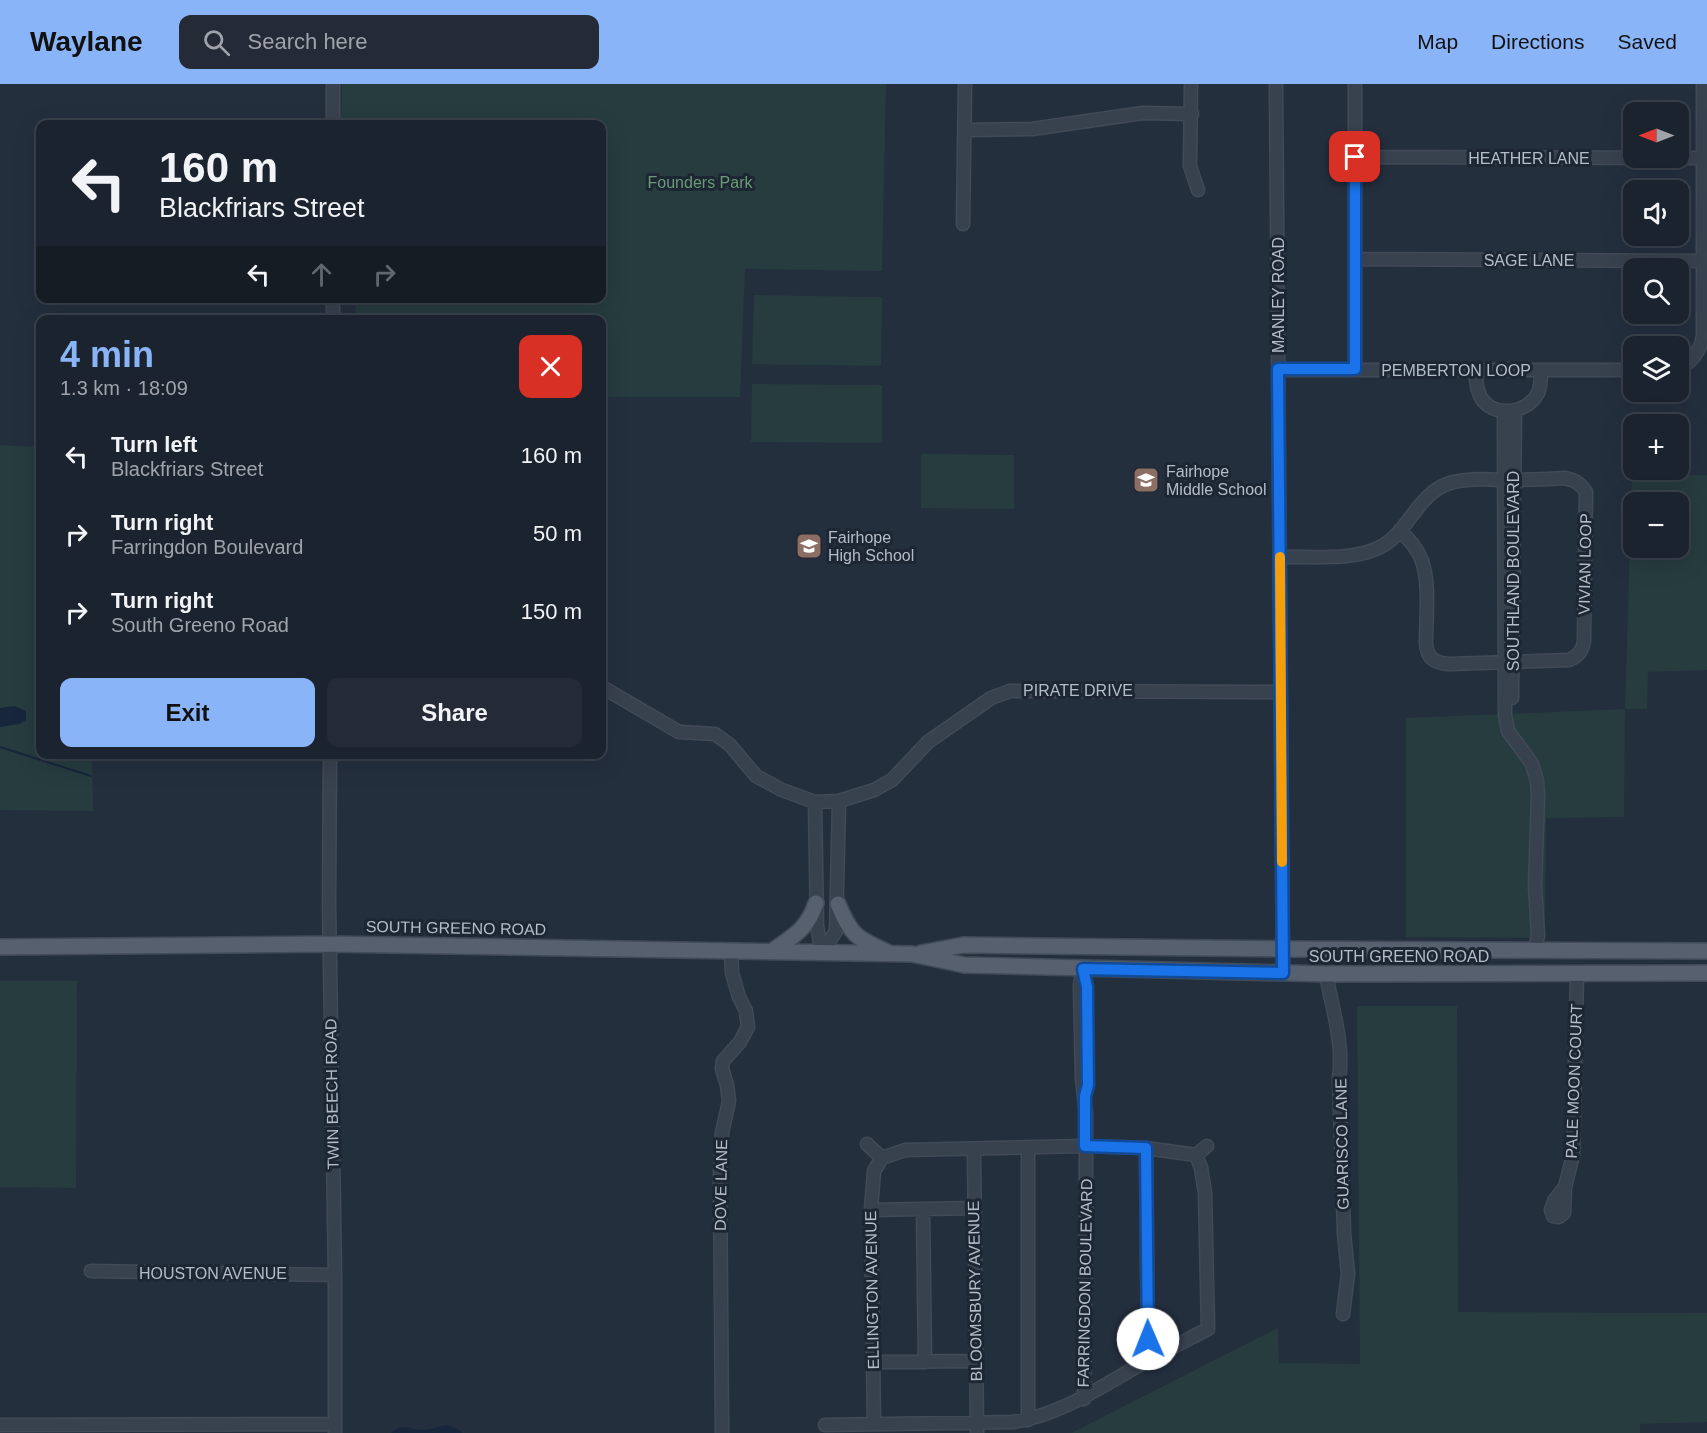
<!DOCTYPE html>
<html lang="en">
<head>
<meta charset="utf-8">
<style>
  body { margin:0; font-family:Helvetica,sans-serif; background:#242b36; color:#f1f3f6; height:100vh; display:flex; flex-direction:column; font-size:22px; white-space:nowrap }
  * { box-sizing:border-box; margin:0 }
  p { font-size:20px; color:#a0a4aa }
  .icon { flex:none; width:33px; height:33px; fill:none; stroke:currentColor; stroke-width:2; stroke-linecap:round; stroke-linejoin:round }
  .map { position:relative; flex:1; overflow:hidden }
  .panel { position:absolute; left:36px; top:231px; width:570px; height:444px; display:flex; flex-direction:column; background:#1b232e; border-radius:12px; box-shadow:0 6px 24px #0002,0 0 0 2px #39404a }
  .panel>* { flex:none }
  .guide { position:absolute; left:36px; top:36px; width:570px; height:183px; border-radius:12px; box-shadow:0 6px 24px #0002,0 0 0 2px #39404a; background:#1b232e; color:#f1f3f6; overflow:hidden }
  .needle { width:39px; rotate:270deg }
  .buttons { position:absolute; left:1623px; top:18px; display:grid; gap:12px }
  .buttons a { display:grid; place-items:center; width:66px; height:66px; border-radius:12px; background:#1b232e; box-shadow:0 6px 24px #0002,0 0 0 2px #39404a; font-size:30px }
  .pin { position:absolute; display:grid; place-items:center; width:51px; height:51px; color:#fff; margin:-26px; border-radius:12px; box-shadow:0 3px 9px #0006 }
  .me { position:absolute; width:66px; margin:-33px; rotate:359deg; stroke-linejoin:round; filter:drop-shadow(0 0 4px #0008) }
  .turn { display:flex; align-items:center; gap:21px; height:126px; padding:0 24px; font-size:27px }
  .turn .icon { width:78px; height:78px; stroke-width:2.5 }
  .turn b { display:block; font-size:42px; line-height:51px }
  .lanes { display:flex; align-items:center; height:57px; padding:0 24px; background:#0003; justify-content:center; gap:30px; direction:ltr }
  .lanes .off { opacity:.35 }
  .round { display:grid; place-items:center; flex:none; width:63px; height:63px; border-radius:12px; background:#242b36 }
  .overview { display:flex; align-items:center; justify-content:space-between; height:102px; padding:0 24px }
  h1 { font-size:36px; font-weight:600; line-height:45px; color:#8ab4f8 }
  .primary-button { display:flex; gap:12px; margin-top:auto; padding:12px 24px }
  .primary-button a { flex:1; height:69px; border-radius:12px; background:#8ab4f8; color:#111; font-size:24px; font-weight:600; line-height:69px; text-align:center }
  .primary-button a+a { background:#242b36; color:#f1f3f6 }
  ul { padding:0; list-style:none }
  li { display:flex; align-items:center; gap:18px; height:78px; padding:0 24px }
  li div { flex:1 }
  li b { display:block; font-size:22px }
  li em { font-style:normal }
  header { display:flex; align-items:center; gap:36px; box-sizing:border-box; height:84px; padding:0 30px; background:#8ab4f8; color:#111 }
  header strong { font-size:28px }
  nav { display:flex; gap:33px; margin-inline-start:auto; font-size:21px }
  .search { width:420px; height:54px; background:#242b36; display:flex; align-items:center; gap:15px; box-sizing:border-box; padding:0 21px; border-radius:12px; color:#a0a4aa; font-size:22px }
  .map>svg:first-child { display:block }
  .green { fill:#263c3f; fill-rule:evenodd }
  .water { fill:#17263c }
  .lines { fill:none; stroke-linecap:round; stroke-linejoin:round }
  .stream { stroke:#17263c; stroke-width:2 }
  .minor-casing { stroke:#414a57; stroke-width:15 }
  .major-casing { stroke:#414a57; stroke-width:18 }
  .minor { stroke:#38414e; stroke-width:12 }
  .major { stroke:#56606e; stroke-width:15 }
  .route-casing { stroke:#114b97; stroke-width:15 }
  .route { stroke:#1a73e8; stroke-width:10 }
  .slow { stroke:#f59e0b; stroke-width:10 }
  .labels { text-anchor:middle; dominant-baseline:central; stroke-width:6; stroke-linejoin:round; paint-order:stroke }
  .street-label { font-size:16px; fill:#b4bcc9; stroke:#1d2633 }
  .park-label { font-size:16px; fill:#6b9a76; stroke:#1d2633 }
  .poi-label { font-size:16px; fill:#b4bcc9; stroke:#1d2633; text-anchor:start }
</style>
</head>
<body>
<header>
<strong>Waylane</strong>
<div class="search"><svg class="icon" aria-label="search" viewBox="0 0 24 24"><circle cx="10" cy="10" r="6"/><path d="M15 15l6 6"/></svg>Search here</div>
<nav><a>Map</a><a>Directions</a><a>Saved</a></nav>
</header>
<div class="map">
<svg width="1707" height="1349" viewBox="0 0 1707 1349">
  <rect width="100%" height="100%" fill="#242f3e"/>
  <path class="green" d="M342,0H886L882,187L745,185L740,313H602V236L356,235L355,215L602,214V40H341Z
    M754,211L882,213L881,282L752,280Z
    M752,300L882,301V359L751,358Z
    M0,361L40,363V670L92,671L93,727L0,726Z
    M921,370L1014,371V425L921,424Z
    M1707,391V586L1648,588L1647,625H1625L1624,733L1546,734L1545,854L1406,853V634L1625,625L1632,392ZM1634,418H1678V464H1634Z
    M0,897H77L76,1104L0,1103Z
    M1357,922H1457L1458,1228L1707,1229V1338L1640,1340V1349H1071L1278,1244L1279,1279L1360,1280Z"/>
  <path class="water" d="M14,622L26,627V636L19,640L0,643V624Z
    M447,1341L460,1346L462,1349H391C406,1337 410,1347 423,1346C431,1346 439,1342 447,1341Z"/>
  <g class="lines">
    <path class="stream" d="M0,663L91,692"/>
    <g class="minor-casing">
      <path id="minor" d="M333,0V40
        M1191,0L1190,82L1198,106
        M1276,0L1283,889
        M1355,0V286
        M965,46L1032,45L1143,29L1192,30
        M1355,73L1703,74
        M963,140L965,0
        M1355,175L1704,177
        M333,236V214
        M1678,284C1692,279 1701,266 1703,251V0
        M1278,286H1634
        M1475,286C1476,293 1476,302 1479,309C1488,335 1527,331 1538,309C1541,302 1541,293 1541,286
        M1504,328L1505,631L1508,647L1532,680L1537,697L1538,712L1535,801L1538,852L1534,867
        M1280,473C1311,472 1356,478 1384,461C1410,445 1418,409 1450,399C1470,393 1493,396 1514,396C1530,396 1547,395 1564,394C1575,396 1580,399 1586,408L1584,557C1582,568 1578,572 1569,576L1449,580C1434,579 1427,574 1426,559C1426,535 1430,500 1422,477C1418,465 1409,456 1400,446
        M602,603L679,648L715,650L730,661L756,692L782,706L815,718L839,717L874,706L892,696L928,658L991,614L1010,607L1281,608
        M1512,614L1515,326
        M330,670L329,818L335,1191V1349
        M815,718L817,842L822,869
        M822,869L836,847L839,717
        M1083,885L1080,901L1082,995L1086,1030V1132L1084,1315
        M1326,890C1332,925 1344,958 1339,994L1344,1149L1348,1190L1343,1230
        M867,1060L882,1074
        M1028,1064V1336
        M1146,1064L1148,1276
        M974,1065L977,1349
        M1196,1071L1207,1062
        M882,1074L905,1066L1085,1062L1146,1064L1196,1071
        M1565,1103L1573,1071L1577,890
        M1565,1103L1564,1129L1559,1133L1553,1132L1551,1126L1554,1117Z
        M923,1125L925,1278
        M871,1126L974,1124
        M91,1187L335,1191
        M873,1278L976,1277
        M874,1340L871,1126L874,1087L882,1074
        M0,1341L334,1340
        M825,1341L1013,1338C1060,1331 1097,1305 1138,1282C1161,1269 1185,1257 1208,1245L1205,1109L1201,1084L1196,1071
        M722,1349L720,1089L722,1049L729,1017L727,1001L722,985L723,977L740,958L748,943L746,927L739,913L732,889L731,867"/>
    </g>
    <g class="major-casing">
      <path id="major" d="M838,820C851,852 857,854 887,868
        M0,863L330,860L912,870L964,881L1326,890L1707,889
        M771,868C792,853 808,845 816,819
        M921,869L963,861L1283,865L1707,867"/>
    </g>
    <use href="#minor" class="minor"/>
    <use href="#major" class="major"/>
  </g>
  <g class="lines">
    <g class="route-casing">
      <path id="route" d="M1148,1255L1146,1064L1085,1062V1012L1088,1001L1087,903L1083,885L1283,889L1278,285H1355V73"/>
    </g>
    <use href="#route" class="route"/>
    <path class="slow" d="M1280,473L1282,778"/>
  </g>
  <defs>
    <g id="school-square" transform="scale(1.35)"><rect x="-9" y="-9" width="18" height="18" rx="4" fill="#8d6e63" stroke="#1d2633"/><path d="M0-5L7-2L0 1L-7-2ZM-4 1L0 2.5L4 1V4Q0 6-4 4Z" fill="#fff"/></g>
  </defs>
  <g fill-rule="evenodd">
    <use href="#school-square" x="1146" y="396"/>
    <use href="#school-square" x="809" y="462"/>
  </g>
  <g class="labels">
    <g class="street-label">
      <text x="1529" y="74">HEATHER LANE</text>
      <text x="1529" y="176">SAGE LANE</text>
      <text transform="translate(1278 211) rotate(-90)">MANLEY ROAD</text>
      <text x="1456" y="286">PEMBERTON LOOP</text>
      <text transform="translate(1585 480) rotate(-89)">VIVIAN LOOP</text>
      <text transform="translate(1513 487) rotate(-90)">SOUTHLAND BOULEVARD</text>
      <text x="1078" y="606">PIRATE DRIVE</text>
      <text transform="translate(456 844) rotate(1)">SOUTH GREENO ROAD</text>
      <text x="1399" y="872">SOUTH GREENO ROAD</text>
      <text transform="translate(1574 997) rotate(-88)">PALE MOON COURT</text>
      <text transform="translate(332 1010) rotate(-91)">TWIN BEECH ROAD</text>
      <text transform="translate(1342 1060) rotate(-91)">GUARISCO LANE</text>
      <text transform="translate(721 1101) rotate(-89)">DOVE LANE</text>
      <text x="213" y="1189">HOUSTON AVENUE</text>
      <text transform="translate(1085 1199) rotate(-89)">FARRINGDON BOULEVARD</text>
      <text transform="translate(872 1206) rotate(-91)">ELLINGTON AVENUE</text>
      <text transform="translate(975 1207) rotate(-91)">BLOOMSBURY AVENUE</text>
    </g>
    <g class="park-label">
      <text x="700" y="98">Founders Park</text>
    </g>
    <g class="poi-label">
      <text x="1166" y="387">Fairhope<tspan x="1166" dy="18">Middle School</tspan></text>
      <text x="828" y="453">Fairhope<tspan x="828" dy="18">High School</tspan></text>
    </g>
  </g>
</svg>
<div class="buttons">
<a><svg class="needle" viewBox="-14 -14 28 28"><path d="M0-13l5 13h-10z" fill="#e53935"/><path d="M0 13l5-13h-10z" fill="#a0a4aa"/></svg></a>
<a><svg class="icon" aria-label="sound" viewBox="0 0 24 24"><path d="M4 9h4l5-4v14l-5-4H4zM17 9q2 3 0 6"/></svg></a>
<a><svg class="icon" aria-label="search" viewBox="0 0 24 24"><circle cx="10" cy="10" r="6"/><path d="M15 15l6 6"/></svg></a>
<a><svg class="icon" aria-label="layers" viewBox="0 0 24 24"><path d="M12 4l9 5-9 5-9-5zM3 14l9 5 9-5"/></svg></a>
<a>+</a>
<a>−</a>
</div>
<div class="pin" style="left:1355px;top:73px;background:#d93025"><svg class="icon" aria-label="arrive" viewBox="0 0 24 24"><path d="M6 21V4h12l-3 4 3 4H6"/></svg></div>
<svg class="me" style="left:1148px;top:1255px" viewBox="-20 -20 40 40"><circle r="19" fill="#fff"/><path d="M0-13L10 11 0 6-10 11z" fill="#1a73e8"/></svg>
<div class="guide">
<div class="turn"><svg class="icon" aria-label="left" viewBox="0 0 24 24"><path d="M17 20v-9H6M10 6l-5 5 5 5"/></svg><div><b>160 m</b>Blackfriars Street</div></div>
<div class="lanes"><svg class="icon" aria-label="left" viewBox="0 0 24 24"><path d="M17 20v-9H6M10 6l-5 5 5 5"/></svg><svg class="icon off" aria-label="ahead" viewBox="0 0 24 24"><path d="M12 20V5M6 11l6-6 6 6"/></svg><svg class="icon off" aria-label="right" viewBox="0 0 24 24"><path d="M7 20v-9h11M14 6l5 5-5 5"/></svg></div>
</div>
<section class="panel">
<div class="overview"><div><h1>4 min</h1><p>1.3 km · 18:09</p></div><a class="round" style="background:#d93025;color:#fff"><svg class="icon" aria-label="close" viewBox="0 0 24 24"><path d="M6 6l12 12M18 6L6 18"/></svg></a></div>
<ul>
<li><svg class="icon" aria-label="left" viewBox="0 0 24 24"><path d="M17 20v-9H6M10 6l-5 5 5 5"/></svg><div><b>Turn left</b><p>Blackfriars Street</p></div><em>160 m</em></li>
<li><svg class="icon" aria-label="right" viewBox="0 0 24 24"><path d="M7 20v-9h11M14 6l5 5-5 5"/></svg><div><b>Turn right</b><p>Farringdon Boulevard</p></div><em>50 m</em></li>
<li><svg class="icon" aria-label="right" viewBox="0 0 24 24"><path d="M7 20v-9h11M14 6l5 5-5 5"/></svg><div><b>Turn right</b><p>South Greeno Road</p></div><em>150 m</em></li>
</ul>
<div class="primary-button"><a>Exit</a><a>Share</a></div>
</section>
</div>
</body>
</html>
